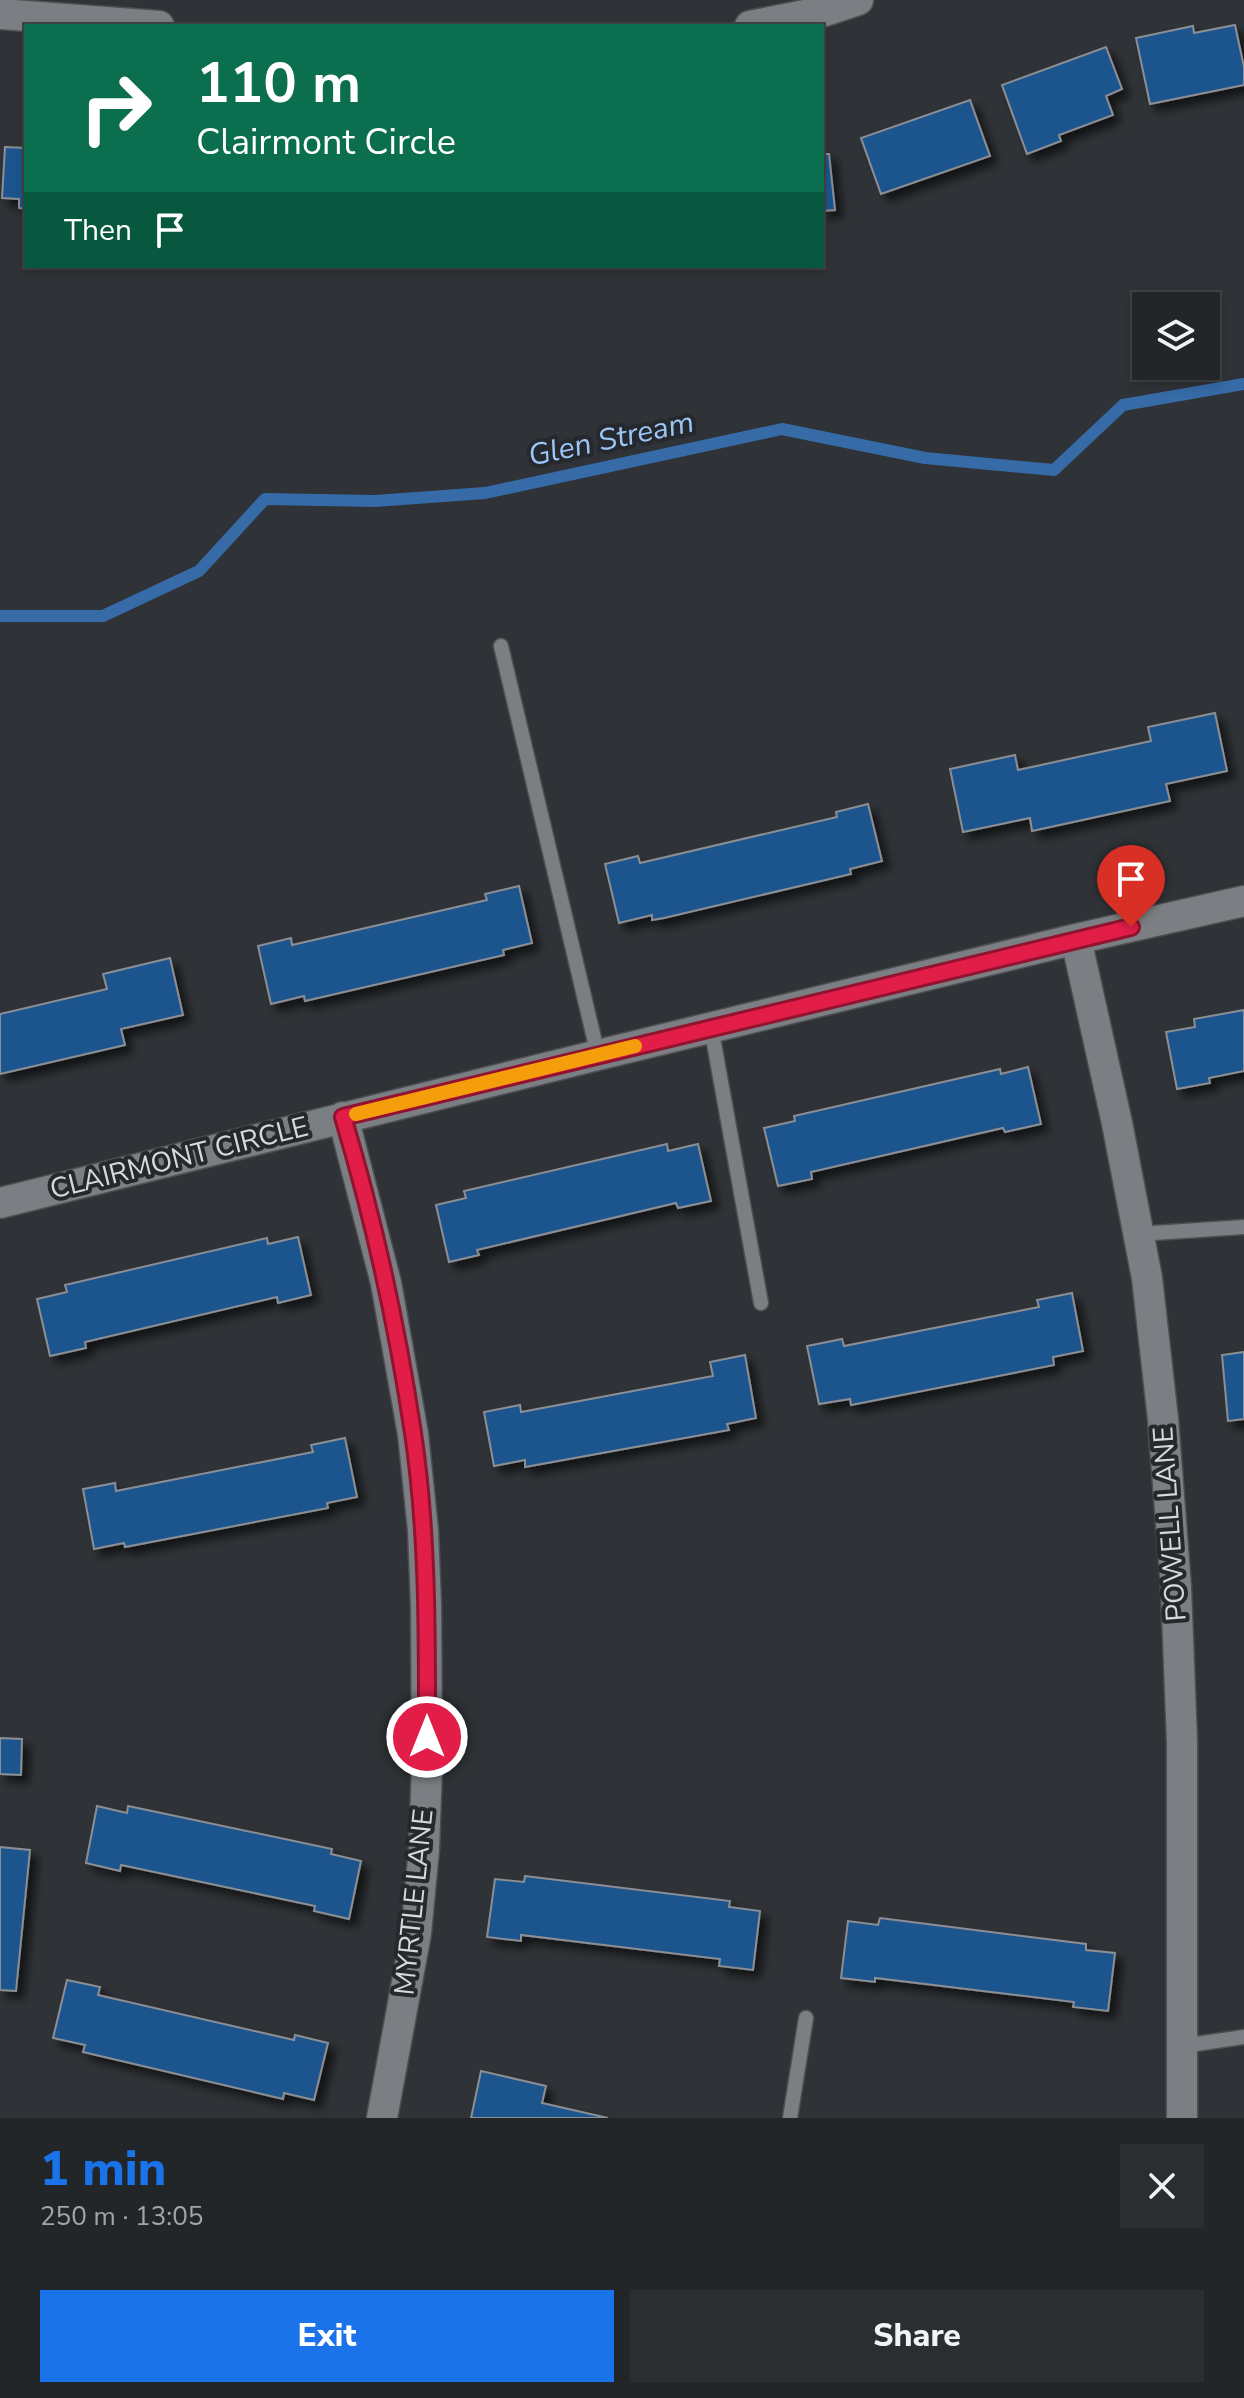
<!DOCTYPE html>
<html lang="en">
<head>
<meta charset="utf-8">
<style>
  body { margin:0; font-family:"Nunito Sans",sans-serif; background:#2b2e30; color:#f1f3f6; height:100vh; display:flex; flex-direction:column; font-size:30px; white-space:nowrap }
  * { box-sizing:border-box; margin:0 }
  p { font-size:26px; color:#a3a5a8 }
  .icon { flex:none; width:44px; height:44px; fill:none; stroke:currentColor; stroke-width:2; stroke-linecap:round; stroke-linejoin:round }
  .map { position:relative; height:2118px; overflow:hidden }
  .side { display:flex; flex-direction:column; background:#232628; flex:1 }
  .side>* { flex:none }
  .guide { position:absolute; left:24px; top:24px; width:800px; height:244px; border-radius:0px; box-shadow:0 4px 12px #0003,0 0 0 2px #404345; background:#0b6e4f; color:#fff; overflow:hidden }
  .tools { position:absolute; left:1132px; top:292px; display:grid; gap:16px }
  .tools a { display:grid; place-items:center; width:88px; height:88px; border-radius:0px; background:#232628; box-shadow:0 4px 12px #0003,0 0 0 2px #404345; font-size:40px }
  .pin { position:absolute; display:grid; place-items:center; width:68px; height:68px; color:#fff; margin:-82px -34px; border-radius:50% 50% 50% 0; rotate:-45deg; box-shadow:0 0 8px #0007 }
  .pin .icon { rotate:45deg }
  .me { position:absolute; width:88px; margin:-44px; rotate:0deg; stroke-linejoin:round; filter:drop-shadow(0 0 6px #0008) }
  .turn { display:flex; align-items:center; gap:28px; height:168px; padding:0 40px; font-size:36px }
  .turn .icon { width:104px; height:104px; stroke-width:2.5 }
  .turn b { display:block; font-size:56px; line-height:68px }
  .then { display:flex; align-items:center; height:76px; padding:0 40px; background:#0003; gap:16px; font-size:30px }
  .round { display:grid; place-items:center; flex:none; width:84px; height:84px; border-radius:0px; background:#2b2e30 }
  .headline { display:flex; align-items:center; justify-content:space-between; height:136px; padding:0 40px }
  h1 { font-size:48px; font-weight:800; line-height:60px; color:#1a73e8 }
  .primary-button { display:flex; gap:16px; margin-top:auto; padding:16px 40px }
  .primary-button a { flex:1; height:92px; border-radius:0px; background:#1a73e8; color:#fff; font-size:32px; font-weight:800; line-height:92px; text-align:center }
  .primary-button a+a { background:#2b2e30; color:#f1f3f6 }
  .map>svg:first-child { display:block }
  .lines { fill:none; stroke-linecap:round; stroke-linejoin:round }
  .stream { stroke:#366ba7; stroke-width:12 }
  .building { fill:#1f548e; stroke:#8b8e93; stroke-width:2; filter:url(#shadow) }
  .service-casing { stroke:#4c4f52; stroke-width:17 }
  .minor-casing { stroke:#4c4f52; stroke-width:33 }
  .service { stroke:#7b7f83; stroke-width:14 }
  .minor { stroke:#7b7f83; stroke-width:30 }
  .route-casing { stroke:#92132f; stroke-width:20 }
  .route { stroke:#e11d48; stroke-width:14 }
  .slow { stroke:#f59e0b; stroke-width:14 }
  .labels { text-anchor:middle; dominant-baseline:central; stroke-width:8; stroke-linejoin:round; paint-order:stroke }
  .street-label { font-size:28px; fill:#d6d8da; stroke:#25282c }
  .water-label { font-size:30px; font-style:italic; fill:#9cc6f9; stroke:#25282c }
</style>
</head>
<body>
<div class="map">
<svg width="1244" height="2118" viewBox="0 0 1244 2118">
  <defs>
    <filter id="shadow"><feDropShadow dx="7" dy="7" stdDeviation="4" flood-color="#0009"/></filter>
  </defs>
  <rect width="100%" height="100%" fill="#2f3236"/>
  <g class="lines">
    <path class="stream" d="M0,616H103L199,571L265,499L375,501L485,493L782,429L925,458L1054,470L1123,405L1244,384"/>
  </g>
  <path class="building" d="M1235,25L1244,67V85L1150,104L1136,38L1193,26L1194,33Z
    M1106,47L1122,89L1106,96L1113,115L1059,135L1061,141L1027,154L1002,85Z
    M970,100L990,156L881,194L861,138Z
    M5,147L26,148V209L19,208V199L2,198Z
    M822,154H829L835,210L822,211Z
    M1215,713L1227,771L1166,784L1170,801L1032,831L1030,818L963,832L950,769L1015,755L1018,770L1151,741L1148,727Z
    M868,804L882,861L850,869L851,874L664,918L652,920V915L619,923L605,864L638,856L640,863L837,817L836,812Z
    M519,886L532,943L503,950L504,955L318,998L305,1001L304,996L271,1004L258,946L291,938L292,945L487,900L485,894Z
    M170,958L183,1015L121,1029L125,1045L0,1074V1014L107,989L103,974Z
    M1244,1010V1071L1209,1078L1210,1083L1177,1089L1166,1032L1195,1027L1194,1019Z
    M1028,1067L1041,1124L1005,1132L1003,1128L811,1172L812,1179L778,1186L764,1128L795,1121L794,1116L1000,1069L1001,1074Z
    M667,1144L668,1151L698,1144L711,1201L678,1208L676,1203L477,1250L479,1255L449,1262L436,1205L466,1198L464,1191Z
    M298,1237L311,1295L278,1303L277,1297L85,1342L86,1348L50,1356L37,1299L67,1292L65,1285L267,1238L268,1244Z
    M1072,1293L1083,1351L1053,1357L1054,1365L851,1405L850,1399L819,1404L807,1346L842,1339L844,1346L1039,1307L1037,1300Z
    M1244,1352V1419L1228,1421L1222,1355Z
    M745,1355L756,1418L727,1424L729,1430L525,1467V1460L494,1466L484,1412L520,1405L521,1412L713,1376L710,1362Z
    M345,1438L357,1497L327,1503L328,1508L125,1547L124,1543L94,1549L83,1489L115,1483L116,1491L313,1452L311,1445Z
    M0,1738L22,1739L21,1775L0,1774Z
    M97,1806L127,1813L128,1806L332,1849L331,1854L361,1861L349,1919L314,1911L315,1906L121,1865L120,1871L86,1863Z
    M0,1847L30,1850L16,1991L0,1990Z
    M525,1876L730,1901L729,1907L760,1911L753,1970L719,1966L720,1959L521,1935V1941L487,1937L495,1879L524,1882Z
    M880,1918L1086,1944V1950L1115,1953L1108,2011L1073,2007L1074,2002L875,1978V1982L841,1978L848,1921L878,1925Z
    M67,1980L100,1987L98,1995L294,2040L295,2035L328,2043L314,2100L284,2093L283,2099L83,2052L85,2045L53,2038Z
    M481,2071L546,2086L542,2103L608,2118H471Z"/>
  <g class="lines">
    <g class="service-casing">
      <path id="service" d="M501,646L598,1055
        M711,1027L761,1303
        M1139,1234L1244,1227
        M1182,2046L1244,2037
        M790,2118L806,2018"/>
    </g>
    <g class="minor-casing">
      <path id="minor" d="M0,14L159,26
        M750,26L825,11L858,0
        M1076,939L1117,1123L1147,1278L1163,1419L1176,1587L1182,1742V2118
        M343,1117L386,1283L413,1434L423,1530L426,1605L427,1767L424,1849L416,1933L382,2118
        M0,1203L598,1055L1076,939L1244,901"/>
    </g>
    <use href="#service" class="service"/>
    <use href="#minor" class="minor"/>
  </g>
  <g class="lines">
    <g class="route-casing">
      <path id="route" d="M427,1737C427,1636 428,1533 413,1433C397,1326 374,1220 343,1117L1131,927"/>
    </g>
    <use href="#route" class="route"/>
    <path class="slow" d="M356,1114L635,1046"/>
  </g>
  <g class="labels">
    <g class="street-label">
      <text transform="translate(179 1158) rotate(-14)">CLAIRMONT CIRCLE</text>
      <text transform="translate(1170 1524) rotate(-94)">POWELL LANE</text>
      <text transform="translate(414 1902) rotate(-84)">MYRTLE LANE</text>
    </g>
    <g class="water-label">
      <text transform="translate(611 439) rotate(-12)">Glen Stream</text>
    </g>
  </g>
</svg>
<div class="tools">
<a><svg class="icon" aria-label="layers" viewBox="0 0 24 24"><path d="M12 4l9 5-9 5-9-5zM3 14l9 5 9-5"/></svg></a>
</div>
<div class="pin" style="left:1131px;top:927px;background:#d93025"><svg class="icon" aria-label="arrive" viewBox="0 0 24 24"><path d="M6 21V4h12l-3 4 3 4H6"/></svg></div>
<svg class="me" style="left:427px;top:1737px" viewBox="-20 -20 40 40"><circle r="17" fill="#e11d48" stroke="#fff" stroke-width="3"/><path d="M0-11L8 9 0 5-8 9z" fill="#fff"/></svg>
<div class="guide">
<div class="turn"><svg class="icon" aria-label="right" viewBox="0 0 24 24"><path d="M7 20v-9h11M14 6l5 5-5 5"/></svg><div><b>110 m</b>Clairmont Circle</div></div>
<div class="then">Then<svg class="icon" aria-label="arrive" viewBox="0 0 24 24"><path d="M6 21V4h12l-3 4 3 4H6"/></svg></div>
</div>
</div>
<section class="side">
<div class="headline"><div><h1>1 min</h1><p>250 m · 13:05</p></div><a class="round"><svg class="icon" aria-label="close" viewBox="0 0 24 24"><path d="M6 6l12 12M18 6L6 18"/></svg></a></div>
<div class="primary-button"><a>Exit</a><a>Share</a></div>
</section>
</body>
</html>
